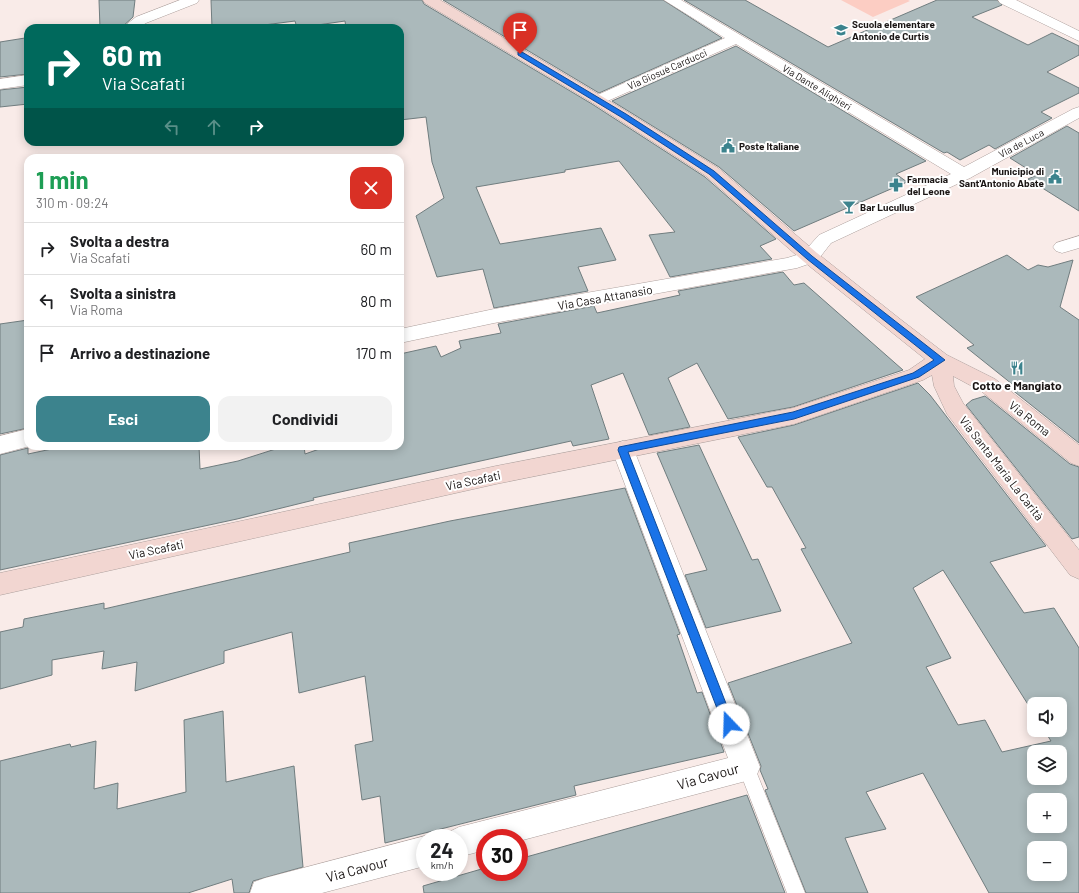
<!DOCTYPE html>
<html lang="it">
<head>
<meta charset="utf-8">
<style>
  body { margin:0; font-family:Barlow,sans-serif; background:#f2f2f2; color:#202124; height:100vh; display:flex; flex-direction:column; font-size:15px; white-space:nowrap }
  * { box-sizing:border-box; margin:0 }
  p { font-size:13px; color:#757577 }
  .icon { flex:none; width:22px; height:22px; fill:none; stroke:currentColor; stroke-width:2; stroke-linecap:round; stroke-linejoin:round }
  .map { position:relative; flex:1; overflow:hidden }
  .sheet { position:absolute; left:24px; top:154px; width:380px; height:296px; display:flex; flex-direction:column; background:#fff; border-radius:12px; box-shadow:0 2px 10px #0003 }
  .sheet>* { flex:none }
  .hud { position:absolute; left:24px; top:24px; width:380px; height:122px; border-radius:12px; box-shadow:0 2px 10px #0003; background:#00695c; color:#fff; overflow:hidden }
  .tools { position:absolute; left:1027px; top:697px; display:grid; gap:8px }
  .tools a { display:grid; place-items:center; width:40px; height:40px; border-radius:8px; background:#fff; box-shadow:0 2px 10px #0003; font-size:20px }
  .speed { position:absolute; left:416px; top:829px; display:flex; gap:8px; font-size:20px; font-weight:700; text-align:center }
  .speed>* { display:grid; place-content:center; width:52px; height:52px; border-radius:50%; background:#fff; box-shadow:0 2px 10px #0003; line-height:1 }
  .speed small { font-size:10px; font-weight:400 }
  .speed .limit { border:6px solid #d22; background:#fff; color:#111 }
  .pin { position:absolute; display:grid; place-items:center; width:34px; height:34px; color:#fff; margin:-41px -17px; border-radius:50% 50% 50% 0; rotate:-45deg; box-shadow:0 0 4px #0007 }
  .pin .icon { rotate:45deg }
  .me { position:absolute; width:44px; margin:-22px; rotate:339deg; stroke-linejoin:round; filter:drop-shadow(0 0 3px #0008) }
  .turn { display:flex; align-items:center; gap:14px; height:84px; padding:0 12px; font-size:18px }
  .turn .icon { width:52px; height:52px; stroke-width:2.5 }
  .turn b { display:block; font-size:28px; line-height:34px }
  .lanes { display:flex; align-items:center; height:38px; padding:0 12px; background:#0003; justify-content:center; gap:20px; direction:ltr }
  .lanes .off { opacity:.35 }
  .round { display:grid; place-items:center; flex:none; width:42px; height:42px; border-radius:12px; background:#f2f2f2 }
  .overview { display:flex; align-items:center; justify-content:space-between; height:68px; padding:0 12px }
  h1 { font-size:24px; font-weight:700; line-height:30px; color:#1e9e55 }
  .button { display:flex; gap:8px; margin-top:auto; padding:8px 12px }
  .button a { flex:1; height:46px; border-radius:12px; background:#3c838d; color:#fff; font-size:16px; font-weight:700; line-height:46px; text-align:center }
  .button a+a { background:#f2f2f2; color:#202124 }
  ul { padding:0; list-style:none }
  li { display:flex; align-items:center; gap:12px; height:52px; padding:0 12px; border-top:1px solid #e0e0e0 }
  li div { flex:1 }
  li b { display:block; font-size:15px }
  li em { font-style:normal }
  .map>svg:first-child { display:block }
  .green { fill:#fccdc3 }
  .building { fill:#abb9bb; stroke:#707d7f; fill-rule:evenodd }
  .lines { fill:none; stroke-linecap:round; stroke-linejoin:round }
  .lane-casing { stroke:#ac9f9c; stroke-width:1 }
  .street-casing { stroke:#ac9f9c; stroke-width:1 }
  .secondary-casing { stroke:#ac9f9c; stroke-width:1 }
  .lane { fill:#fff; fill-rule:evenodd }
  .street { fill:#fff; fill-rule:evenodd }
  .secondary { fill:#f2d6d1; fill-rule:evenodd }
  .route { fill:#1a73e8; stroke:#114b97 }
  .labels { text-anchor:middle; dominant-baseline:central; stroke-width:4; stroke-linejoin:round; paint-order:stroke }
  .far-poi-label { font-size:10px; font-weight:bold; fill:#1a1514; stroke:#fff; text-anchor:start }
  .far-street-label { font-size:10px; fill:#1a1514; stroke:#fff }
  .street-label { font-size:12px; fill:#1a1514; stroke:#fff }
  .poi-label { font-size:12px; font-weight:bold; fill:#1a1514; stroke:#fff }
  .near-street-label { font-size:14px; fill:#1a1514; stroke:#fff }
</style>
</head>
<body>
<div class="map">
<svg width="1079" height="893" viewBox="0 0 1079 893">
  <rect width="100%" height="100%" fill="#f9ebe8"/>
  <path class="green" d="M841,0H908L910,1L873,17Z"/>
  <path class="building" d="M99,0H135L133,17L121,28H100Z
    M211,0H422L424,4L592,104L705,177L776,239L760,246L772,259L670,277L649,235L675,232L619,161L565,170V172L476,187L500,244L601,228L616,260L578,267L588,291L494,308L483,269L437,277L416,216L444,198L432,162L426,117L400,120V28H346L345,21L297,28L295,21L241,28H212Z
    M443,0H663L722,38L599,93Z
    M684,0H745L828,47L937,0H997L1002,5L972,17L1028,45L1052,33L1079,46V55L1047,72L1079,88V93L1041,112L1052,118L995,149L989,145L960,160L947,152L944,153Z
    M25,38H28V74L0,77V42Z
    M736,46L926,161L896,174L907,182L794,231L719,167L612,101Z
    M28,87V104L0,107V90Z
    M1067,126L1079,133V211L1028,179L1037,175L1010,158Z
    M1007,255L1028,270L1038,265L1048,267L1073,260L1060,307L1079,320V443L1011,389L1017,388L967,348L974,345L916,297Z
    M783,272L794,285L804,283L903,370L793,407L728,419L697,363L668,378L690,427L649,435L623,373L591,385L609,439L573,446L571,441L313,498L314,500L237,519L0,570V455L28,448V454L66,446H199L200,469L238,461L285,446H304L305,454L328,446H400V354L436,346L441,357L461,348L459,341L501,333L498,324L594,306L597,313L680,295L678,291Z
    M28,320V428L0,434V324Z
    M918,383L930,395L1046,546L990,562L1024,613L1054,608L1079,648V893H989L923,773L866,792L886,829L845,838L868,893H806L765,790L768,789L760,770L761,766L728,683L852,643L801,549L806,548L772,487H767L738,437L794,425ZM943,570L1034,714V704H1060V730H1044L1051,741L1002,752L985,720L958,725L926,667L951,658L913,588ZM1034,752H1060V778H1034ZM1034,800H1060V826H1034ZM1034,848H1060V874H1034Z
    M985,396L1070,464L1079,467V537L1072,539L966,405L972,400Z
    M699,445L752,560L758,559L781,611L706,628L685,575L707,570L657,453Z
    M625,488L680,634L677,635L697,693L702,692L724,752L574,786L576,795L385,843L380,796L362,800L355,745L373,741L365,676L299,693L292,632L224,651V663L135,691L137,662L102,669L104,651L52,660V675L0,689V632L23,627L24,619L104,603V609L350,552L349,543L450,521Z
    M223,711L226,782L294,766L303,867L253,881L249,893H234L232,879L188,893H0V761L70,744L71,747L96,741L94,789L118,783L117,809L186,792L184,720Z
    M747,795L785,893H424L423,886L485,868V872H519V859Z"/>
  <g class="lines">
    <g class="lane-casing">
      <path id="lane" d="M746,759L752,761L805,893H787L738,767L740,761Z"/>
    </g>
    <g class="street-casing">
      <path id="street" d="M180,0H199L197,3L146,23L138,28H122L136,17Z
        M664,0H681L964,167L1073,109L1079,107V118L970,178L831,243L817,261L797,268L494,323L400,343V329L494,309L787,258L803,253L819,235L951,174L736,44L603,103H593L590,100L593,97L725,38Z
        M998,0H1016L1079,31V41L1000,3Z
        M28,75V85L0,89V79Z
        M1079,236V248L1062,253L1056,251L1053,247L1056,243Z
        M28,429V446H30L0,454V436Z
        M623,441L631,444L634,450L760,767L756,777L746,781L519,841V838H485V850L459,857V838H446L449,832L459,827L728,758L612,450L615,444Z
        M425,836L429,838H425V866L322,893H250L254,882L265,878Z"/>
    </g>
    <g class="secondary-casing">
      <path id="secondary" d="M423,0H440L603,97L718,168L817,253L900,319L947,355L995,379L1079,445V466L1071,463L981,391L953,376L954,386L963,403L1079,550V579L1070,575L947,414L934,386L932,375L923,380L794,424L496,484L0,595V573L496,466L793,408L909,370L925,359L803,261L706,176L593,103L425,3Z"/>
    </g>
    <use href="#lane" class="lane"/>
    <use href="#street" class="street"/>
    <use href="#secondary" class="secondary"/>
  </g>
  <path class="route" d="M518,52H522L626,114L714,171L812,256L945,360L919,377L794,419L628,452L734,724L733,728L729,729L725,728L723,724L618,450L619,447L793,412L913,373L934,360L807,259L709,174L621,117L518,55Z"/>
  <defs>
    <g id="school-bare" transform="scale(1.08)"><path d="M0-5L7-2L0 1L-7-2ZM-4 1L0 2.5L4 1V4Q0 6-4 4Z" fill="#3c838d" stroke="#fff" stroke-width="2.5" paint-order="stroke"/></g>
    <g id="civic-bare" transform="scale(1.08)"><path d="M-.6-6.5H3V-4.5H.6V-3L4-1V1h2V6H-6V1h2V-1L-.6-3ZM-1.2 2.5V6h2.4V2.5Z" fill="#3c838d" stroke="#fff" stroke-width="2.5" paint-order="stroke"/></g>
    <g id="pharmacy-bare" transform="scale(1.08)"><path d="M-2-6h4v4h4v4h-4v4h-4v-4h-4v-4h4Z" fill="#3c838d" stroke="#fff" stroke-width="2.5" paint-order="stroke"/></g>
    <g id="bar-bare" transform="scale(1.08)"><path d="M-6-5H6L.8 .8V4.5H3.5V6h-7V4.5H-.8V.8Z" fill="#3c838d" stroke="#fff" stroke-width="2.5" paint-order="stroke"/></g>
    <g id="restaurant-bare" transform="scale(1.08)"><path d="M-5-6h1v4h1v-4h1v4h1v-4h1v5L-1.5 .5V6h-2V.5L-5-1ZM5-6V6H3V1.5H1.5Q1.5-4 5-6Z" fill="#3c838d" stroke="#fff" stroke-width="2.5" paint-order="stroke"/></g>
  </defs>
  <g fill-rule="evenodd">
    <use href="#school-bare" x="841" y="30"/>
    <use href="#civic-bare" x="728" y="146"/>
    <use href="#civic-bare" x="1055" y="177"/>
    <use href="#pharmacy-bare" x="896" y="185"/>
    <use href="#bar-bare" x="849" y="207"/>
    <use href="#restaurant-bare" x="1017" y="368"/>
  </g>
  <g class="labels">
    <g class="far-poi-label">
      <text x="852" y="24">Scuola elementare<tspan x="852" dy="12">Antonio de Curtis</tspan></text>
      <text x="739" y="146">Poste Italiane</text>
      <text x="1044" y="171" text-anchor="end">Municipio di<tspan x="1044" dy="12">Sant'Antonio Abate</tspan></text>
      <text x="907" y="179">Farmacia<tspan x="907" dy="12">del Leone</tspan></text>
      <text x="860" y="207">Bar Lucullus</text>
    </g>
    <g class="far-street-label">
      <text transform="translate(667 69) rotate(-24)">Via Giosuè Carducci</text>
      <text transform="translate(817 87) rotate(31)">Via Dante Alighieri</text>
      <text transform="translate(1021 143) rotate(-28)">Via de Luca</text>
    </g>
    <g class="street-label">
      <text transform="translate(605 297) rotate(-10)">Via Casa Attanasio</text>
      <text transform="translate(1030 418) rotate(38)">Via Roma</text>
      <text transform="translate(1002 468) rotate(52)">Via Santa Maria La Carità</text>
      <text transform="translate(473 480) rotate(-12)">Via Scafati</text>
      <text transform="translate(156 549) rotate(-12)">Via Scafati</text>
    </g>
    <g class="poi-label">
      <text x="1017" y="385">Cotto e Mangiato</text>
    </g>
    <g class="near-street-label">
      <text transform="translate(708 776) rotate(-16)">Via Cavour</text>
      <text transform="translate(357 869) rotate(-15)">Via Cavour</text>
    </g>
  </g>
</svg>
<div class="tools">
<a><svg class="icon" aria-label="sound" viewBox="0 0 24 24"><path d="M4 9h4l5-4v14l-5-4H4zM17 9q2 3 0 6"/></svg></a>
<a><svg class="icon" aria-label="layers" viewBox="0 0 24 24"><path d="M12 4l9 5-9 5-9-5zM3 14l9 5 9-5"/></svg></a>
<a>+</a>
<a>−</a>
</div>
<div class="speed"><div>24<small>km/h</small></div><div class="limit">30</div></div>
<div class="pin" style="left:520px;top:54px;background:#d93025"><svg class="icon" aria-label="arrive" viewBox="0 0 24 24"><path d="M6 21V4h12l-3 4 3 4H6"/></svg></div>
<svg class="me" style="left:729px;top:724px" viewBox="-20 -20 40 40"><circle r="19" fill="#fff"/><path d="M0-13L10 11 0 6-10 11z" fill="#1a73e8"/></svg>
<div class="hud">
<div class="turn"><svg class="icon" aria-label="right" viewBox="0 0 24 24"><path d="M7 20v-9h11M14 6l5 5-5 5"/></svg><div><b>60 m</b>Via Scafati</div></div>
<div class="lanes"><svg class="icon off" aria-label="left" viewBox="0 0 24 24"><path d="M17 20v-9H6M10 6l-5 5 5 5"/></svg><svg class="icon off" aria-label="ahead" viewBox="0 0 24 24"><path d="M12 20V5M6 11l6-6 6 6"/></svg><svg class="icon" aria-label="right" viewBox="0 0 24 24"><path d="M7 20v-9h11M14 6l5 5-5 5"/></svg></div>
</div>
<section class="sheet">
<div class="overview"><div><h1>1 min</h1><p>310 m · 09:24</p></div><a class="round" style="background:#d93025;color:#fff"><svg class="icon" aria-label="close" viewBox="0 0 24 24"><path d="M6 6l12 12M18 6L6 18"/></svg></a></div>
<ul>
<li><svg class="icon" aria-label="right" viewBox="0 0 24 24"><path d="M7 20v-9h11M14 6l5 5-5 5"/></svg><div><b>Svolta a destra</b><p>Via Scafati</p></div><em>60 m</em></li>
<li><svg class="icon" aria-label="left" viewBox="0 0 24 24"><path d="M17 20v-9H6M10 6l-5 5 5 5"/></svg><div><b>Svolta a sinistra</b><p>Via Roma</p></div><em>80 m</em></li>
<li><svg class="icon" aria-label="arrive" viewBox="0 0 24 24"><path d="M6 21V4h12l-3 4 3 4H6"/></svg><div><b>Arrivo a destinazione</b></div><em>170 m</em></li>
</ul>
<div class="button"><a>Esci</a><a>Condividi</a></div>
</section>
</div>
</body>
</html>
